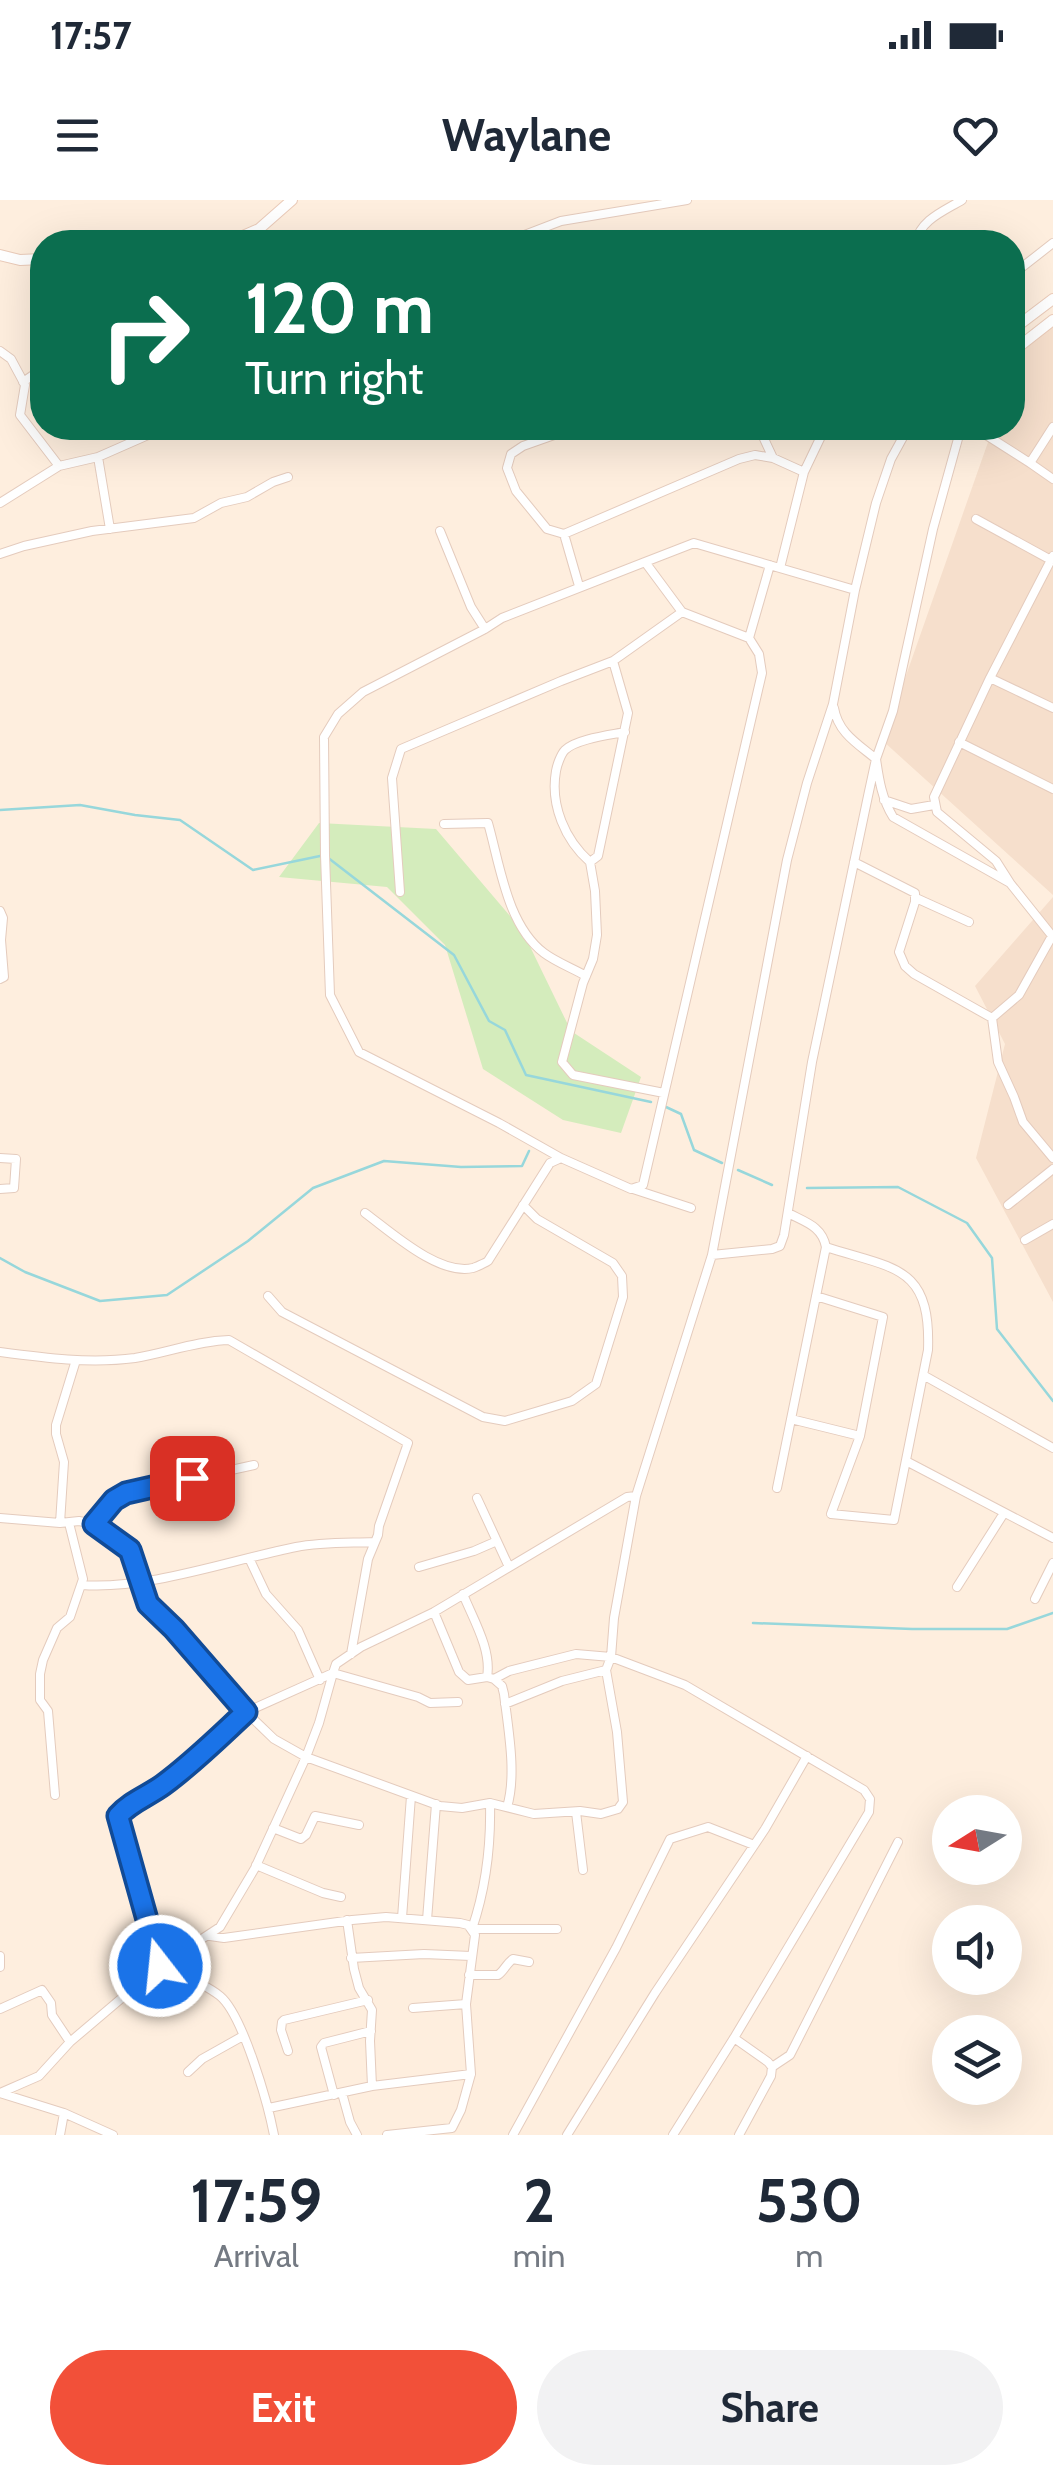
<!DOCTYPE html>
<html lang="en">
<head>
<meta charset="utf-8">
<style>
  body { margin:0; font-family:Cabin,sans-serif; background:#f2f2f3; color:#1f2937; height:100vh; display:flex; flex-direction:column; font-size:38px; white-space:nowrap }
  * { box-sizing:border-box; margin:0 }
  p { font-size:32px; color:#747a83 }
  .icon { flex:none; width:55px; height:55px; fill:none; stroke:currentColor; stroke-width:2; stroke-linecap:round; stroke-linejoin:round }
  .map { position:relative; height:1935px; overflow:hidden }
  .details { display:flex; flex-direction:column; background:#fff; flex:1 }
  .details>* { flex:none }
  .banner { position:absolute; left:30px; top:30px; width:995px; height:210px; border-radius:40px; box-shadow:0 10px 40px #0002; background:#0b6e4f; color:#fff; overflow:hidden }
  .needle { width:65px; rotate:259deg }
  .buttons { position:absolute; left:932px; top:1595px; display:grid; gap:20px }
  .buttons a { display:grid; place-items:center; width:90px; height:90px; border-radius:50%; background:#fff; box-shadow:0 10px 40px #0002; font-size:50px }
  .pin { position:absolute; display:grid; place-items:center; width:85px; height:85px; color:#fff; margin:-42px; border-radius:20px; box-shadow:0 5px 15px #0006 }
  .me { position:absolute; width:110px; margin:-55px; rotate:344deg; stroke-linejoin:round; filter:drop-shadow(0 0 8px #0008) }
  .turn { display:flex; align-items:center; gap:35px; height:210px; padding:0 50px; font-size:45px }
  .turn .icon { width:130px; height:130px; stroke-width:2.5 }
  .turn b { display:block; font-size:70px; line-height:85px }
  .eta { display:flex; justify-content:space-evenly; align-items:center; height:170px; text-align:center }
  .eta b { font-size:60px; font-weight:700; line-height:70px }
  .primary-button { display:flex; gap:20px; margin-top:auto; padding:20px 50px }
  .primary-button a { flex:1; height:115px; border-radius:60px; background:#f25039; color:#fff; font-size:40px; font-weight:700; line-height:115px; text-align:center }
  .primary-button a+a { background:#f2f2f3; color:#1f2937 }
  .status { display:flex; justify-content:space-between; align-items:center; height:70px; padding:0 50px; background:#fff; direction:ltr }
  .status svg { height:28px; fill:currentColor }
  header { display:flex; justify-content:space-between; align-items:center; height:130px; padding:0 50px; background:#fff; font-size:45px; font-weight:700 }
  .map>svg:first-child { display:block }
  .residential { fill:#f6dfcc }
  .green { fill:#d4ecbc }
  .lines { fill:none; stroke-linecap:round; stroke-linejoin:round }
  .stream { stroke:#97d7db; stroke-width:2.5 }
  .street-casing { stroke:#e4cbbd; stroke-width:10 }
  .secondary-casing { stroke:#eacbb9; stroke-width:12 }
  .street { stroke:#fff; stroke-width:8 }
  .secondary { stroke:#fff; stroke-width:10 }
  .route-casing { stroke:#114b97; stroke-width:25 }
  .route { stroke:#1a73e8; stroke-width:18 }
</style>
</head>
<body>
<div class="status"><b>17:57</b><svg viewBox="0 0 49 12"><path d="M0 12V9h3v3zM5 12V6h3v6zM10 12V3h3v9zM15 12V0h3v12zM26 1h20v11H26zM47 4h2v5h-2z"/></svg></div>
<header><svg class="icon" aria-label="menu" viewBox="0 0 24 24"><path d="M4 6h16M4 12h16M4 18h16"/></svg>Waylane<svg class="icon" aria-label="heart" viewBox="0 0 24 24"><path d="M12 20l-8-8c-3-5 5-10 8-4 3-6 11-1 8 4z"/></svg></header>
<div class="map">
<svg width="1053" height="1935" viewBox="0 0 1053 1935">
  <rect width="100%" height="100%" fill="#feeede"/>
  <path class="residential" d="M1053,120V695L883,541L993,228H1012L1013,170L1023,139Z
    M1053,697V1102L976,958L1005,844L975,786Z"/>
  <path class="green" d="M319,623L436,629L522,730L571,831L641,877L621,933L563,920L483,869L445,745L387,687L279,677Z"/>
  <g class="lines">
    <path class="stream" d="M0,610L80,605L135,615L180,620L253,670L320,656
      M327,657L454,755L489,821L505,830L526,875L651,902
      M666,907L681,914L694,950L722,963
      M738,970L772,985
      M807,988L898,987L967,1023L992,1058L997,1129L1053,1201
      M0,1058L25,1072L100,1101L167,1095L248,1041L313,988L384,961L461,967L522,966L529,951
      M753,1423L912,1429H1007L1053,1413"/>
    <g class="street-casing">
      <path id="street" d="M506,42L561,21L687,0
        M916,42C920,20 944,11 962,0
        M1012,75L1053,43
        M0,151L11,159L25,185L20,215L59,266
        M23,182L42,169
        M1053,227L1030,263L1053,279
        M574,228L523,246L511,254L507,268L516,291L547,329L564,334L579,386
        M759,228L773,258L804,272L780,368
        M975,228L1030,263
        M98,257L110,329
        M804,272L825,228
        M0,303L59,266L98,257L164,228
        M976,319L1051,360
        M440,331L471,407L485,429L502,418L645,362L682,412L749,438L770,365
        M564,334L739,259L755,255L773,258
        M0,354L24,346L92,331L194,318L221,303L247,297L273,282L288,277
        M645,362L694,343L855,390
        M485,429L363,492L338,514L324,537L325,655L330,795L359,852L499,923L561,958
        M613,461L628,513L598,656L590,662C565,640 550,605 556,571C557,565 561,554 565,550C576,539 610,535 625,532
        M990,478L1053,508
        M834,508C838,533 858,544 876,559C879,580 882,599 893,617L1010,683L1053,737
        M959,542L1053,589
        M884,600L911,609L934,605
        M444,624L488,623C500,665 507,725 544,753C556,762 572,768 586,776
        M590,662L595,691L597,735L593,759L583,783L562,862L573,875L664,893
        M854,662L915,693V702L899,752L905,766L914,774L992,818L1019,795L1052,736
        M1010,683L996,661L937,612L934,597L990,478L1053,356
        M400,692L392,578L401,549L561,481L613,461L682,412
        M916,698L969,722
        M0,711L3,718L1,740L4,777L0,779
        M992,818L998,862L1014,897L1023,922L1053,958
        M0,958L16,959L14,988L0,989
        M633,989L691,1008
        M1008,1005L1053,969
        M365,1013C391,1032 439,1076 473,1068C474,1068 487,1062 488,1061L550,963L561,958L631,989L643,985L762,473L759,454L749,438
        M1025,1040L1053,1024
        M712,1055L772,1049L780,1046L784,1035L812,862L868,596L876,559L893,511L933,329L961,228
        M268,1096L282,1112L483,1217L505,1221L542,1210L572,1201L596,1184L623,1097L622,1076L613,1063L537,1019L523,1005
        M816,1096L883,1117L860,1236L831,1314L894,1320L928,1150C931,1065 894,1069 826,1047
        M0,1152C45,1158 90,1164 135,1158C166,1153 197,1141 229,1140L408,1243L379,1326L378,1335L368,1359L351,1454
        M923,1175L1053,1248
        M791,1219L860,1236
        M906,1261L1053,1338
        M777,1288L826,1047C822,1026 805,1022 788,1013
        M477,1298L509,1367
        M0,1318L60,1323L79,1321L94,1324L123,1343L130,1350L147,1404L153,1412L174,1429L246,1512L274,1539L306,1557L440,1606L462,1608L490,1603L534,1614L580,1611L601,1614L618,1609L623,1602L617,1532L606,1470
        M60,1323L64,1262L56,1234V1225L76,1160
        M94,1324L114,1300L126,1293L254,1265
        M249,1358L266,1394L298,1430L320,1480
        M419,1367L474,1351L497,1341
        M82,1385C147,1390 231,1360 296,1347C321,1342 348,1343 373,1342
        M957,1387L1004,1313
        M463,1394C473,1419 492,1450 487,1477
        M1035,1399L1053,1363
        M434,1412L459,1472L468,1480L487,1477L494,1479L509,1471L576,1454L611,1457L685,1485L864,1590L870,1599L869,1612L734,1838L673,1935
        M494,1479L502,1486L504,1494C508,1528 517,1575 507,1607
        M505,1504L562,1481L606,1470L611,1457L614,1418L636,1296L712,1055L787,660L807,583L833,504L855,390L876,303L891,259L908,228
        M55,1595L48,1511L40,1500V1474L43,1460L57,1428L70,1417L83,1379L69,1323
        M490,1603C491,1646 486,1688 472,1729H557
        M576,1612L583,1670
        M273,1628L301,1639L306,1635L315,1616L359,1625
        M256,1665L323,1693L341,1697
        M402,1718L411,1596
        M347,1720L354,1769L359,1788L372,1810L370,1841L372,1886
        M427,1720L436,1604
        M210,1736L224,1738L352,1720L386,1717L460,1723L468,1725L475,1735L466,1804L471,1874L461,1910L452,1928L387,1935
        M0,1756V1767
        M170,1758C182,1780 202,1781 220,1796C243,1815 268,1904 274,1935
        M351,1758L424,1754L471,1756
        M160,1766L118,1616L126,1608L160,1588L188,1565L246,1512L333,1473L336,1464L361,1447L434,1412L627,1297L636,1296
        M469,1775H498C504,1771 506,1764 513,1759L529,1762
        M413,1808L466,1804
        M0,1809L42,1790L51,1803L52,1815L70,1842
        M734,1838L768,1862L772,1867L771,1876L739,1935
        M288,1851L281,1830L282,1822L284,1820L368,1800
        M772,1867L790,1855L898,1642
        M188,1872L202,1859L243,1836
        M0,1893L39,1876L70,1842L156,1769L220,1727L255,1668L306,1557L319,1523L333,1473L418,1497L430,1503L458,1502
        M0,1893L64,1913L113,1935
        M342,1893L350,1922L357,1935
        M334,1895L321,1847L324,1843L371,1831
        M269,1908L372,1886L471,1874
        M60,1935L64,1913
        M513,1935L616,1748L670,1639L708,1627L754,1645
        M567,1935L655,1793L765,1629L807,1556"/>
    </g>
    <g class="secondary-casing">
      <path id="secondary" d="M229,42L259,29L292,0
        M0,55L20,60L42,59
        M1012,130L1053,99
        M1012,152L1053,120"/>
    </g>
    <use href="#street" class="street"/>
    <use href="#secondary" class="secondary"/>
  </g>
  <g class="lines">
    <g class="route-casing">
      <path id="route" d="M160,1766L118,1616C130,1602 148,1596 163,1585C193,1563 219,1537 246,1512L174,1429L148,1404L130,1350L94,1324L114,1300L126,1293L192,1278"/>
    </g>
    <use href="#route" class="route"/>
  </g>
</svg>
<div class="buttons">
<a><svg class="needle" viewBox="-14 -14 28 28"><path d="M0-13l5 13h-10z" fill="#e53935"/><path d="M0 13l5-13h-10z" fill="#747a83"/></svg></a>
<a><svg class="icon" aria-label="sound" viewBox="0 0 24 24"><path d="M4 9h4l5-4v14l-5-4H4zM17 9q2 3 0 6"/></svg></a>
<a><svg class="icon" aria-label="layers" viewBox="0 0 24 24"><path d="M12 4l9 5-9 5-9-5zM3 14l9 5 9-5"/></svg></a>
</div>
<div class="pin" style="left:192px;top:1278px;background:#d93025"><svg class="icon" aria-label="arrive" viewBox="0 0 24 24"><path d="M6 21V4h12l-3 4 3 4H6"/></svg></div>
<svg class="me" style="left:160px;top:1766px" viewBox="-20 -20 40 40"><circle r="17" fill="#1a73e8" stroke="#fff" stroke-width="3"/><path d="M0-11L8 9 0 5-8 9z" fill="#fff"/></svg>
<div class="banner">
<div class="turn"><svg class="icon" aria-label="right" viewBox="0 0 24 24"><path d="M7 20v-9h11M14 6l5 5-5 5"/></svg><div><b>120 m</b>Turn right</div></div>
</div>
</div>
<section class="details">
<div class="eta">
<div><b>17:59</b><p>Arrival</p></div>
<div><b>2</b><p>min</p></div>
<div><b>530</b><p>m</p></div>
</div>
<div class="primary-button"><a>Exit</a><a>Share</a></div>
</section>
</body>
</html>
